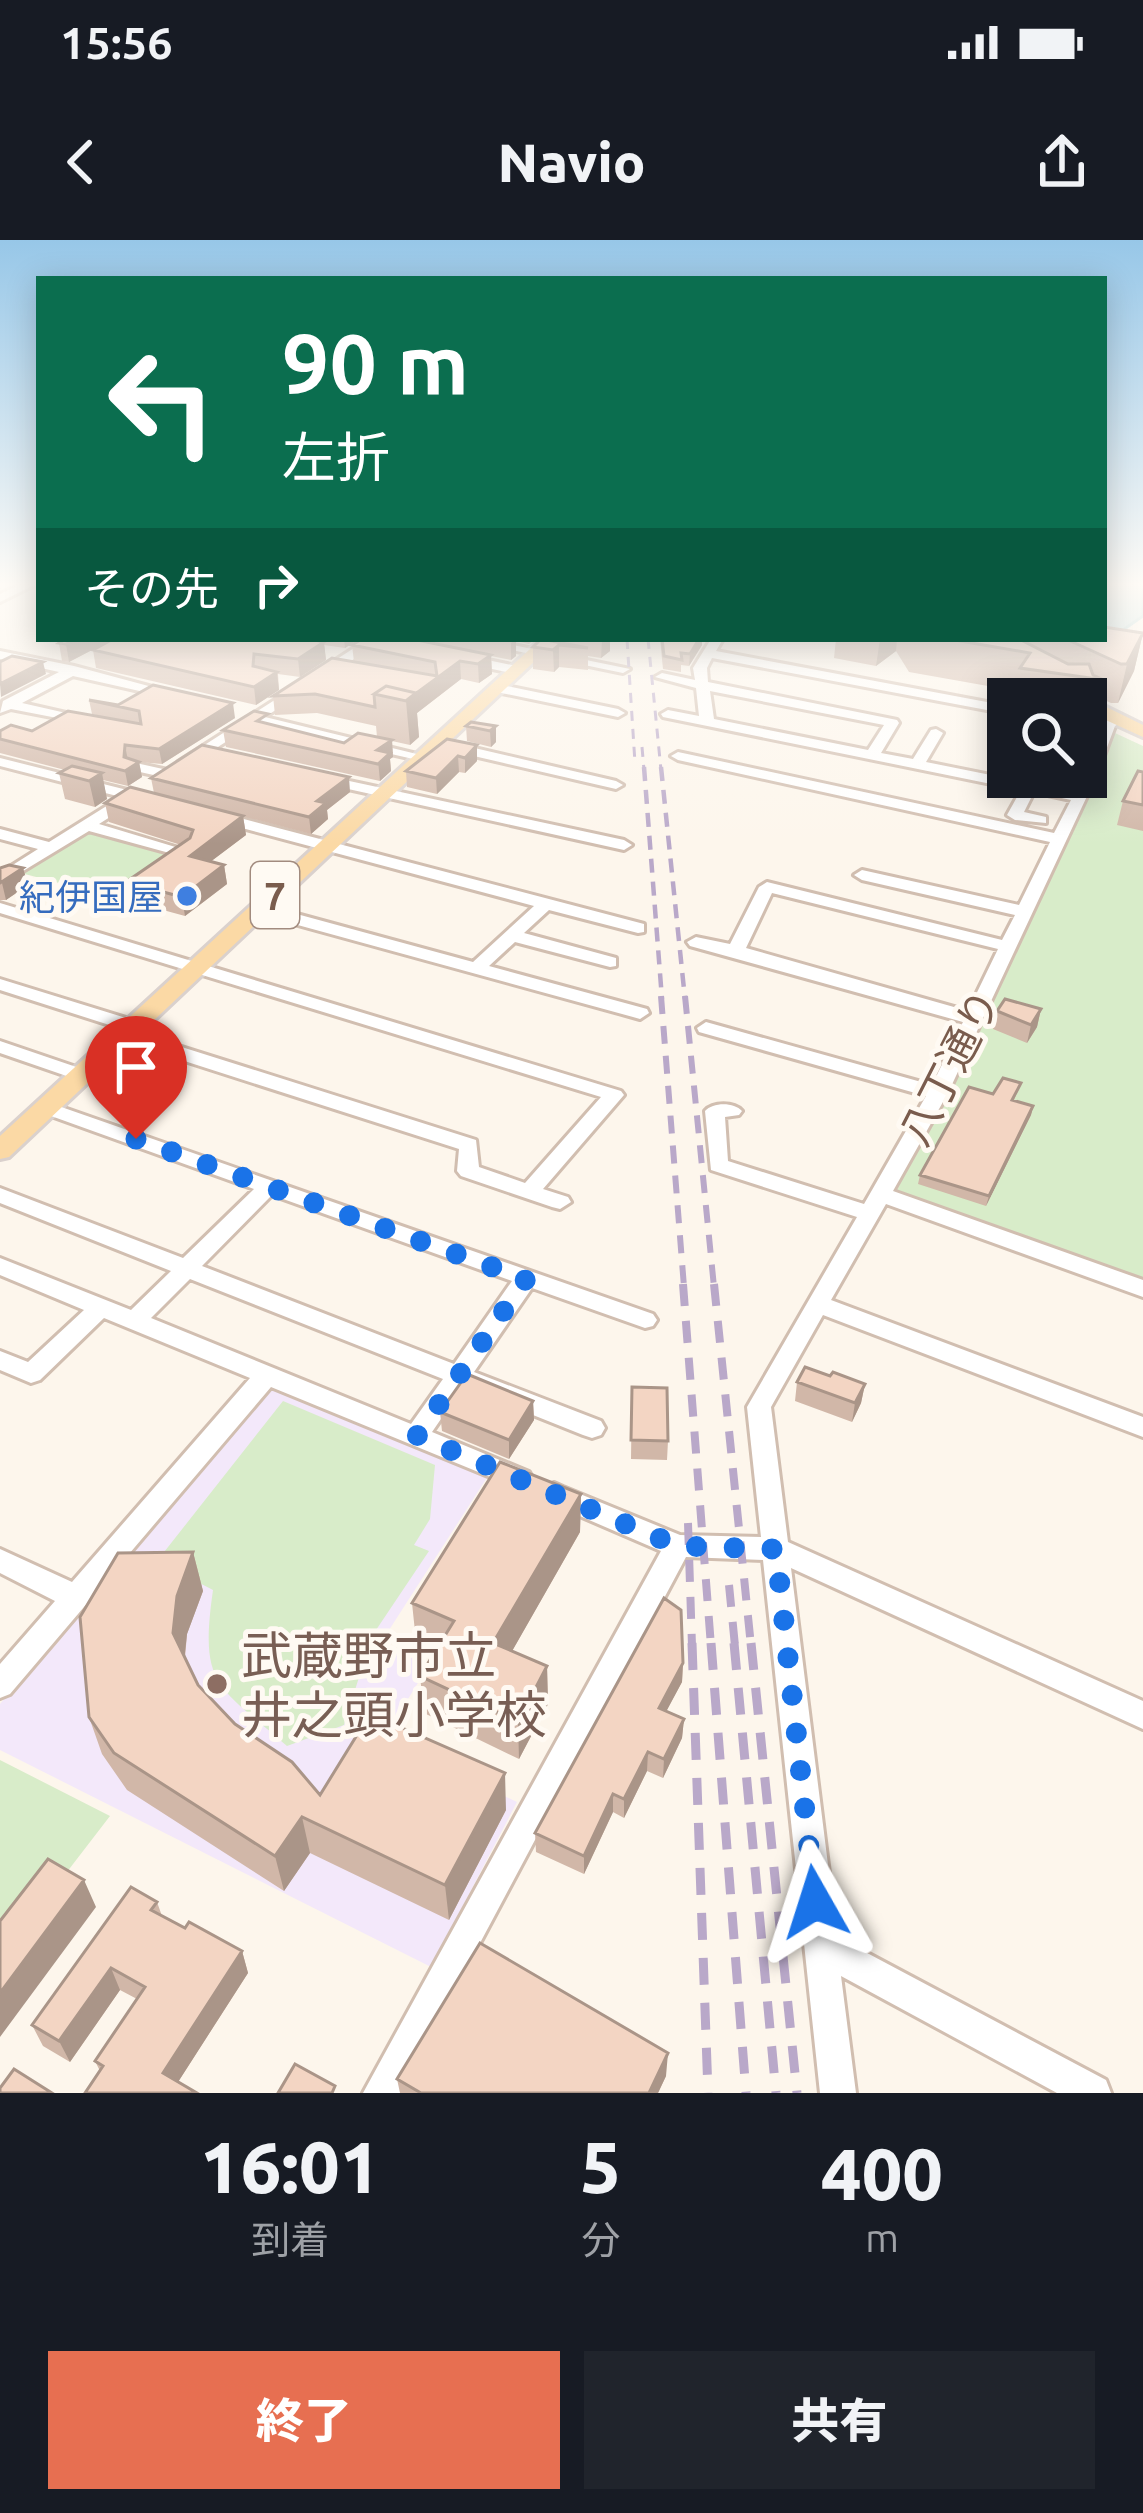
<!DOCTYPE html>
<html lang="ja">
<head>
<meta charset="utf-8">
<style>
  body { margin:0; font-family:Ubuntu,"Noto Sans JP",sans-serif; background:#20242c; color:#f1f3f6; height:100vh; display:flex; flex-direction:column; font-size:45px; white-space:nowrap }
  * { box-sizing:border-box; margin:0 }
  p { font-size:39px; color:#9ea1a6 }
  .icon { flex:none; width:66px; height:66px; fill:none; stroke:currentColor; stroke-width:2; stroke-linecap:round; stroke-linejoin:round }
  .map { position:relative; height:1853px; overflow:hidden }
  .side { display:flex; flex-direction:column; background:#171b24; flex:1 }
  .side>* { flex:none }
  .banner { position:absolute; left:36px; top:36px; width:1071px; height:366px; border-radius:0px; box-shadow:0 6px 30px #0003; background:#0b6e4f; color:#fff; overflow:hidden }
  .controls { position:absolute; left:987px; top:438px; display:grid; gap:24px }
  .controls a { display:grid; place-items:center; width:120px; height:120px; border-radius:0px; background:#171b24; box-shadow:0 6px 30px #0003; font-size:60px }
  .pin { position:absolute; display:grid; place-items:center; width:102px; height:102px; color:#fff; margin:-123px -51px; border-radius:50% 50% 50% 0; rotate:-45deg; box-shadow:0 0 12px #0007 }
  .pin .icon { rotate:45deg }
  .me { position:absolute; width:132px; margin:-66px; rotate:354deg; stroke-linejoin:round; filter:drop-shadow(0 0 9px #0008) }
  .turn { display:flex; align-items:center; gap:42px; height:252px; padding:0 48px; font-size:54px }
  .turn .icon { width:156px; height:156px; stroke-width:2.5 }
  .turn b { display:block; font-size:84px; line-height:102px }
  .then { display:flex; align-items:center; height:114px; padding:0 48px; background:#0003; gap:24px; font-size:45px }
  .eta { display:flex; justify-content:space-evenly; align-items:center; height:204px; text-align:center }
  .eta b { font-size:72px; font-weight:800; line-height:84px }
  .action { display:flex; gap:24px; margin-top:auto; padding:24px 48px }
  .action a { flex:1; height:138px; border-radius:0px; background:#e76f51; color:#fff; font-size:48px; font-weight:800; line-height:138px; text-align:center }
  .action a+a { background:#20242c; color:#f1f3f6 }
  .status { display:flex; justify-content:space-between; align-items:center; height:84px; padding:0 60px; background:#171b24; direction:ltr }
  .status svg { height:33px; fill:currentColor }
  header { display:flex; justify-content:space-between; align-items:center; height:156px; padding:0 48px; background:#171b24; font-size:54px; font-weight:800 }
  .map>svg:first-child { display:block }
  .education { fill:#f3e8fa }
  .green { fill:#d8ecc9 }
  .water { fill:#bfe3e8; stroke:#a5d3da; stroke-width:3 }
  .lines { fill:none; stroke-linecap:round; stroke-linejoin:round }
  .minor-casing { stroke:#d1beb0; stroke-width:6 }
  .major-casing { stroke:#dad1cd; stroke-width:6 }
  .minor { fill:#fff; fill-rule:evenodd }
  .major { fill:#fbd9a5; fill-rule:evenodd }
  .rail-far4 { stroke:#b9a8c9; stroke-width:3; stroke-dasharray:10 8; stroke-linecap:butt }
  .rail-far3 { stroke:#b9a8c9; stroke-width:4.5; stroke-dasharray:14 9; stroke-linecap:butt }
  .rail-far2 { stroke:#b9a8c9; stroke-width:6; stroke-dasharray:18 12; stroke-linecap:butt }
  .rail-far1 { stroke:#b9a8c9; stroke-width:8; stroke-dasharray:22 15; stroke-linecap:butt }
  .rail { stroke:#b9a8c9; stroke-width:9; stroke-dasharray:27 18; stroke-linecap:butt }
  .wall { fill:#d1b7a8 }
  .shaded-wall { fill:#aa9588 }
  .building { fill:#f3d5c3; stroke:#aa9588; stroke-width:3 }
  .route { stroke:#1a73e8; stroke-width:21; stroke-dasharray:0 37.8 }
  .shop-dot { fill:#3f7fe0; stroke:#fffaf3; stroke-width:4.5 }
  .education-dot { fill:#8d6e63; stroke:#fffaf3; stroke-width:4.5 }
  .labels { text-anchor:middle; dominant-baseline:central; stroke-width:10; stroke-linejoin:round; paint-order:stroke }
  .far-shop-label { font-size:36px; fill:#366cbe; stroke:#fffaf3; text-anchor:end }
  .shield { fill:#fffaf3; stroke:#a28b7f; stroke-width:3 }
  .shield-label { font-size:39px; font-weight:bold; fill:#7a5c4d }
  .street-label { font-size:42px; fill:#7a5c4d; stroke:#fffaf3 }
  .near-education-label { font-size:51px; fill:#785e54; stroke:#fffaf3; text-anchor:start }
</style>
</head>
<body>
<div class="status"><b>15:56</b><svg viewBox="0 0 49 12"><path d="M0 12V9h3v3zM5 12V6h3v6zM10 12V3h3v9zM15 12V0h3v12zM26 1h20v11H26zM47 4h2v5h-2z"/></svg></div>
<header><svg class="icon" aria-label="back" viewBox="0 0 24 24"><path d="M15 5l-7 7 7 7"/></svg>Navio<svg class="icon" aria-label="share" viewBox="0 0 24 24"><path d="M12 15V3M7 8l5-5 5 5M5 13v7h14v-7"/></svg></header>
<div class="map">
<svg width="1143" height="1853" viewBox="0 0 1143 1853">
  <rect width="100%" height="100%" fill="#fdf6ec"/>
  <path class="education" d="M269,1145L488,1236L382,1401L429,1425L384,1498L517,1562L431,1727L0,1510V1464Z"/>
  <path class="green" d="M1115,493L1143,506V1042L895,954Z
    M86,592L179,617L120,659L21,633Z
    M283,1161L435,1225L430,1279L414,1305L429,1311L372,1396L344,1485L287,1506C218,1445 199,1448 213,1350L157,1321Z
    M0,1520L110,1576L0,1719Z"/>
  <path class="water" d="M1104,345H1143V376L1120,392L1104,394Z"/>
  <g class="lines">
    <g class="minor-casing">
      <path id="minor" d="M19,345H34L0,362V354Z
        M368,399H382L327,438H317V432Z
        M458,399H484L630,429L623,433Z
        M711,399H723L716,411L1008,466V474L712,418L707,428L708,442L897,480L899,483L881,513L913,519L931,490L936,489L943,493L926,522L1075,552L1082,537H1086V525L1102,483L1117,476L1124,480L1115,486L1096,537L948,853L893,951L1143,1040V1057L886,964L831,1060L1143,1177V1197L823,1075L771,1167L788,1302L1143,1461V1489L791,1328L837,1697L1106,1840L1111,1853H1057L841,1736L856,1853H820L763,1320L686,1317L400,1853H363L661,1311L545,1261L541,1254L545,1247L554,1243L563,1247L680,1295L761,1297L747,1167L857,977L711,930L705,871C713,862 734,862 742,871L739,875L725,877L728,921L864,964L926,856L699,792L697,788L706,782L932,845L963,782L690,706L687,702L696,697L730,704L759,647L767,642L1002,700L1015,675L862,640L854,635L862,630L1019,665L1050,602L678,520L671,516L678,512L1054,593L1071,560L1034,552L1024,572L1046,577V583L1015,580L1007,575L1021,550L663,477L661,474L668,470L699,476L696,448L655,437L662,433L695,440L693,428ZM710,451L884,485L868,510L714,479ZM772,653L998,709L968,771L746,708Z
        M0,411L74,426L182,455L175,459L73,436L22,463L88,478V484L11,469L0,473L3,461L59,432L0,419Z
        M464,415L521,427L523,430L516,434L459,422V416Z
        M497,444L618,469L625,473L618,477L492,451L490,448Z
        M295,447L300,448V454L265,477L429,517L422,521L255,483L190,525L178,522Z
        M453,503L616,541L623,545L616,549L448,510V504Z
        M0,518L155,557V563L135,561L99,584L192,612L184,617L89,591L0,645V633L38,609L0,599V589L49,602L121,557L0,526Z
        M136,523L172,531L174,534L167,538L131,530L129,527Z
        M326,536L624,600L632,605L624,610L321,543V537Z
        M221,573L644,684V692L638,693L549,670L524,693L616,718V726L610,727L515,702L489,726L647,769L649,773L640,779L633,777L254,673V665L260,664L473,722L534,666L216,581L213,578Z
        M0,663L621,851L624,855L543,949L568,957L571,962L560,969L552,967L461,936L457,931L459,909L116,799L114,795L116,791L125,790L0,750V739L139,782L141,786L139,790L131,791L476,900L479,927L525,943L601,857L0,673Z
        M0,801L88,831L91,835L81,841L0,813Z
        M47,862L653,1074L657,1080L653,1086L645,1088L532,1048L474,1132L601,1181L605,1188L601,1195L592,1198L583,1195L463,1147L432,1192L529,1232L533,1239L529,1246L520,1249L271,1147L10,1454L0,1458V1424L55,1361L0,1333V1309L72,1342L250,1138L104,1078L40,1140L31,1143L0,1130V1111L28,1122L84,1070L0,1035V1018L131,1070L171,1031L0,963V948L183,1018L254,949L40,872L37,868L40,864ZM272,955L512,1041L454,1124L202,1026ZM190,1039L443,1139L411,1184L151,1078Z"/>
    </g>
    <g class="major-casing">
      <path id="major" d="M541,399H558L9,917L0,919V896Z
        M1085,459H1086L1092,460L1143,485V497L1086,471Z"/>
    </g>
    <use href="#minor" class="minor"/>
    <use href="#major" class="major"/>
    <path class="rail-far4" d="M627,399L635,523
      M648,399L661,530
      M642,507L644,530"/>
    <path class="rail-far3" d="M644,527L662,759
      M661,527L685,759"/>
    <path class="rail-far2" d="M661,756L684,1047
      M685,756L714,1047"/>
    <path class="rail-far1" d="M683,1044L711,1406
      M714,1044L751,1406
      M688,1283L692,1406
      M729,1345L735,1406"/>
    <path class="rail" d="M692,1403L708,1853
      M711,1403L746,1853
      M734,1403L776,1853
      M751,1403L797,1853"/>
  </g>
  <path class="wall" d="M1143,393L1134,431L1118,463H1111L1100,458L1095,480L1086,479V459H1014L1016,451L909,432L896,411L876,426L834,418L836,399H1104Z
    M113,399L69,422L62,421L59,403Z
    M113,399H359L345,408L324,405L326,420L300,437L278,434L279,450L256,465L96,428L93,410Z
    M362,399H535L529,404L516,401V416L511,420L491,416L492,434L479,443L461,439L417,473L419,497L410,505L392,501L393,517L390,519L391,531L380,541L226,507L223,490L269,484L344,503L377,497L376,486L317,473L275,475L273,456L354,422L352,405Z
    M554,399H610V411L601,418L588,416V430L559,427L554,432L533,429V407L554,402Z
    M660,399H702V405L689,426L681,425V432L663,429Z
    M89,460L118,465L235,478L162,524L139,522L142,537L128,546L103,540L107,559L95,567L65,559L59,533L65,530L0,513V491H32L121,481L92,474Z
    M466,486H496V502L491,507L467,501Z
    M477,505V521L465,533L459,532L437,554L407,547L406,531Z
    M1143,532V591L1117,585L1123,561Z
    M151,538L350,552L327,570L328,579L311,594L154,553Z
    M105,563L243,576L246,595L211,621L224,625L227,644L185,676L130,661L126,642L181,605L109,582Z
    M0,628H23L28,645L6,660H0Z
    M1041,769L1037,787L1027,803L993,789L997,771Z
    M1021,843L1014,860L1033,866L1031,875L986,966L918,944L920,935L993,854Z
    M830,1136L865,1144L861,1163L852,1182L795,1161L797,1142Z
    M632,1147L668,1201L667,1220L631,1219Z
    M533,1161L534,1180L509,1219L442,1191L440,1172Z
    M581,1254L580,1292L512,1411L547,1426L548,1464L519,1519L424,1473L420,1436L436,1410L416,1401L412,1363Z
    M193,1312L203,1351L187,1394L185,1418L198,1445L235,1484L320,1555L506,1570L449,1680L310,1613L284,1651L127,1550L102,1514L89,1477Z
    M683,1423L682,1442L666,1471L684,1479L682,1498L663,1538L647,1531L624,1578L613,1572L584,1634L536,1612L535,1593Z
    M157,1662L162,1676L185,1688L242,1711L248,1733L178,1842L100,1831L95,1821L137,1759L120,1750L70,1822L43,1806L32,1785Z
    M666,1836L658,1853H400L397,1839Z"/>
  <path class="shaded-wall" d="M1143,393L1134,431L1118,463L1127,424Z
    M76,399H113L69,422L66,404Z
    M344,399H359L345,408Z
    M516,399V416L511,420V403Z
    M604,399H610V411L601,418L602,401Z
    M699,399H702V405L689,426L690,414Z
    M880,399H897L896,411L876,426Z
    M324,402L326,420L300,437L298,419Z
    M559,405V427L554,432L553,410Z
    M491,415L492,434L479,443L478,424Z
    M460,421L461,439L417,473L419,497L410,505L406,461Z
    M43,422L46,434L1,457L0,444Z
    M277,432L279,450L256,465L254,447Z
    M233,463L235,478L162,524L159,509Z
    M496,486V502L491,507L490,491Z
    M392,500L393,517L390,519L391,531L380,541L377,510Z
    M125,505L128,521L139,522L142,537L128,546L125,531Z
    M477,505V521L465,533V518Z
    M458,516L459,532L437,554L436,538Z
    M102,533L107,559L95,567L89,541Z
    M349,537L350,552L327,570L328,579L311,594L309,577L317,561Z
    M243,576L246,595L193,635L190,616Z
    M224,625L227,644L185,676L182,657Z
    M23,628L28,645L6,660L2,643Z
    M1041,769L1037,787L1027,803L1031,785Z
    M1033,866L1031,875L986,966L989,956Z
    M865,1144L861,1163L852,1182L855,1163Z
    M533,1161L534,1180L509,1219V1200Z
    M581,1254L580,1292L495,1441L493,1403Z
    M193,1312L203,1351L187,1394L183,1431L173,1393L177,1356Z
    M683,1423L682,1442L658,1487L659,1468Z
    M547,1426L548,1464L519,1519L518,1482Z
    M684,1479L682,1498L663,1538L664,1519Z
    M648,1512L647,1531L624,1578V1559Z
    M505,1533L506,1570L449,1680L445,1645Z
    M613,1554V1572L584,1634V1616Z
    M302,1577L310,1613L284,1651L275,1616Z
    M84,1640L96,1667L0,1797V1753Z
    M242,1711L248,1733L171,1853L163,1833Z
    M111,1728L120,1750L70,1822L59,1801Z
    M668,1813L666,1836L658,1853H649Z"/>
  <path class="building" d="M1104,387L1143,393L1127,424H1121L1066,399H1104Z
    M65,399H76L66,404L59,403Z
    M113,399H310L324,402L298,419L254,414L253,426L277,432L254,447L93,410Z
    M362,399H412L491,415L478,424L460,421L407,460L416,453L386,446L374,454L375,467L315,454L273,456L332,418L437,436L435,422L352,405Z
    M541,399L588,408L559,405L553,410L533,407Z
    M662,399H699L690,414L681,413L682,420L664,416Z
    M949,399H1019L1068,424H1089L1093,435L1104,440L1020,428L1030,413Z
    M12,416L43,422L0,444V422Z
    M153,445L233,463L159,509L125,505L124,517L139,522L125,531L0,499V491L11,485L32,491L68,471L141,484L139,471L89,460L118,465Z
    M386,446L416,453L406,461L374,454Z
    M254,471L268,474L257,481L344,503L358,493L392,500L377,510L390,513L378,524L223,490Z
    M471,482L496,486L490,491L466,486Z
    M447,499L477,505L465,518L458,516L436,538L406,531Z
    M202,505L349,537L317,561L326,563L309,577L151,538Z
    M72,526L102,533L89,541L59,533Z
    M1138,531L1143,532V565L1123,561Z
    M130,547L243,576L190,616L224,625L182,657L126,642L190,598L193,590L105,563Z
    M9,625L23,628L0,643V628Z
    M1005,759L1041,769L1031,785L997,771Z
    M1003,838L1021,843L1012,860L1033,866L989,956L920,935L969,847L993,854Z
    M805,1127L830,1136L833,1132L865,1144L855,1163L797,1142Z
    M467,1134L533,1161L509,1200L440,1172Z
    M632,1147L667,1148L668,1201L631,1200Z
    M500,1222L581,1254L493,1403L547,1426L518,1482L420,1436L454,1381L412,1363Z
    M193,1312L177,1356L173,1393L198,1445L235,1484L292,1522L320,1555L370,1474L505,1533L445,1645L302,1577L275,1616L114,1513L89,1477L80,1377L118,1313Z
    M664,1358L681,1370L683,1423L659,1468L684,1479L664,1519L648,1512L624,1559L613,1554L584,1616L535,1593Z
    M48,1619L84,1640L0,1753V1681Z
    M131,1647L157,1662L151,1670L185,1688L189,1682L242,1711L163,1833L197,1853H85L103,1826L95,1821L145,1747L111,1728L59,1801L32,1785Z
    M480,1703L668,1813L649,1853H421L397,1839Z
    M295,1824L335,1846L332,1853H278Z
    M14,1829L52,1853H0V1848Z"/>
  <linearGradient id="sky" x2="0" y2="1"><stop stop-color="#97c7e8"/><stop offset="0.57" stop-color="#fefbf6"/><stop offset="1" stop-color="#fefbf6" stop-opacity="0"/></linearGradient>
  <rect width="1143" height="604" fill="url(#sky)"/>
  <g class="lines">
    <path class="route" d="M136,899L526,1039L417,1196L678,1306L776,1309L815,1662"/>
  </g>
  <circle class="shop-dot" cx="187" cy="656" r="12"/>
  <circle class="education-dot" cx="217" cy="1444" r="12"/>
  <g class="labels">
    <g class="far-shop-label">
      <text x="163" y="656">紀伊国屋</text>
    </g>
    <rect class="shield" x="251" y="622" width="48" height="66" rx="9"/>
    <g class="shield-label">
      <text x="275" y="655">7</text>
    </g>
    <g class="street-label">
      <text transform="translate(949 827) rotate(-63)">八丁通り</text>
    </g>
    <g class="near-education-label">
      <text x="241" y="1415">武蔵野市立<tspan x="241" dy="59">井之頭小学校</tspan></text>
    </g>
  </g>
</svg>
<div class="controls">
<a><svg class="icon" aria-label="search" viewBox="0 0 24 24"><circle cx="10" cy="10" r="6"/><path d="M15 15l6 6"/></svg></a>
</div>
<div class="pin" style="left:136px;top:899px;background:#d93025"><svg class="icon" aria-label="arrive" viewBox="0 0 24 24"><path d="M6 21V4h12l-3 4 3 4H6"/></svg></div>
<svg class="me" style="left:815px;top:1662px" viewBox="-20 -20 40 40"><path d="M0-17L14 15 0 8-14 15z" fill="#1a73e8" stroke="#fff" stroke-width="4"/></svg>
<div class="banner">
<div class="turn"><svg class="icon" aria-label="left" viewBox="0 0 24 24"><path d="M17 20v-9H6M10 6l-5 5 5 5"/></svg><div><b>90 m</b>左折</div></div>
<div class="then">その先<svg class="icon" aria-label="right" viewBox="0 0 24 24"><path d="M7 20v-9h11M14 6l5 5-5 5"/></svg></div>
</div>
</div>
<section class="side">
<div class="eta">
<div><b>16:01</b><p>到着</p></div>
<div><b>5</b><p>分</p></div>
<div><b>400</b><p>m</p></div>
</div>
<div class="action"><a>終了</a><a>共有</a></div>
</section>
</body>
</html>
